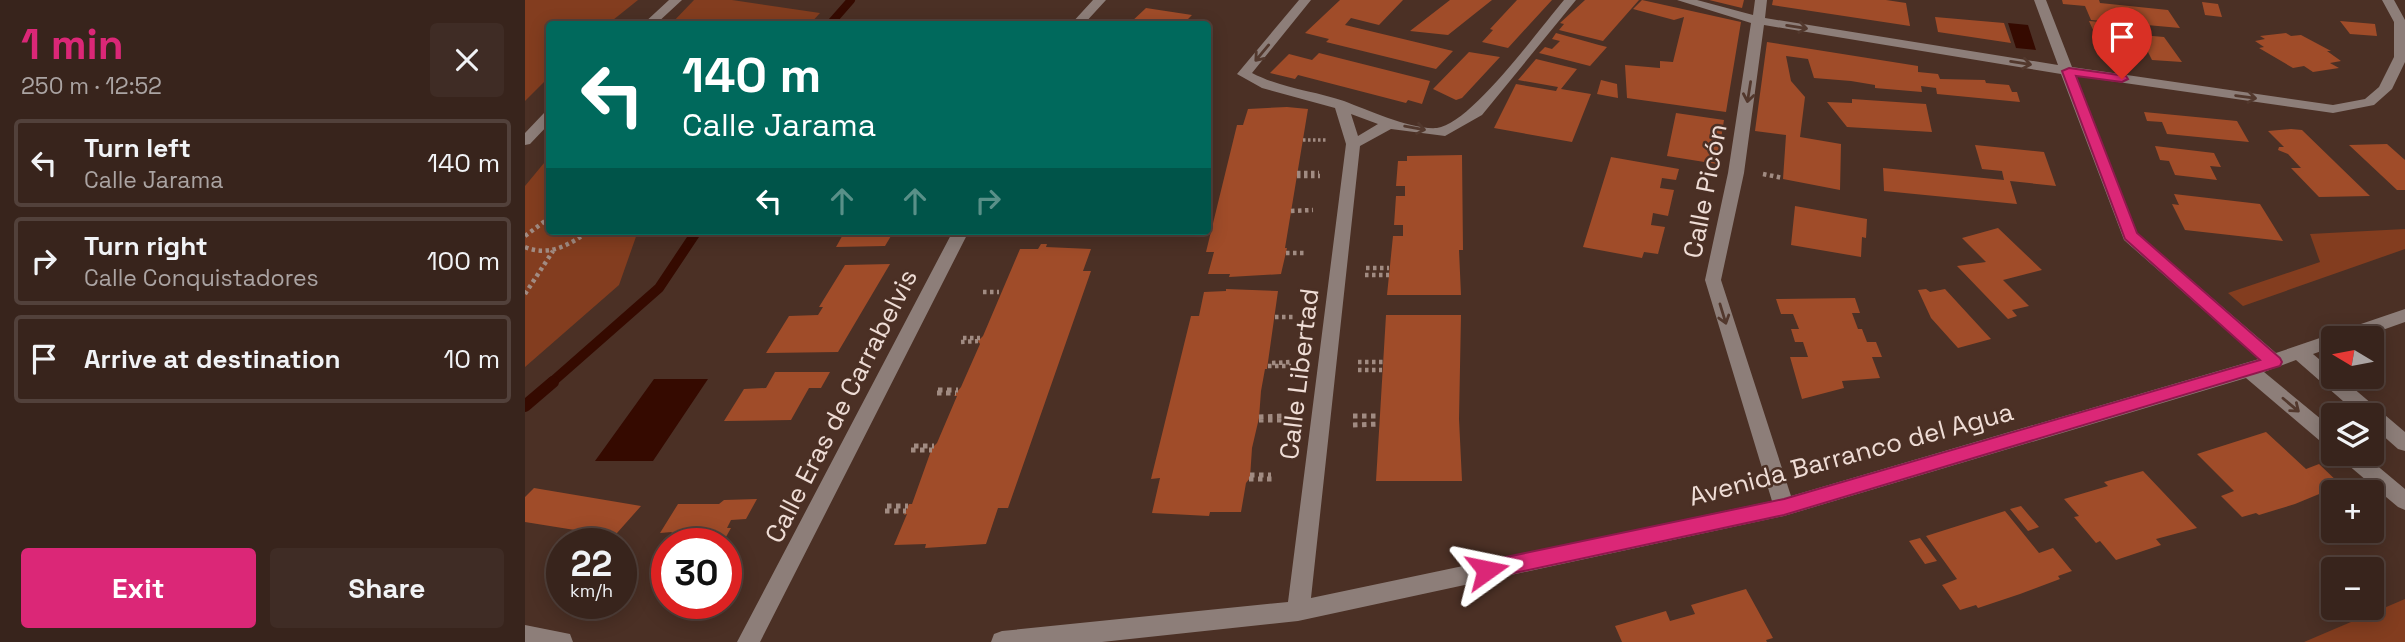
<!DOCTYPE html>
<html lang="en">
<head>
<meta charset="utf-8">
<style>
  body { margin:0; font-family:"Space Grotesk",sans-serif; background:#3f2c25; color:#f1f3f6; height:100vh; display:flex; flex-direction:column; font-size:26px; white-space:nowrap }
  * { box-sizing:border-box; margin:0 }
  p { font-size:23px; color:#aba4a3 }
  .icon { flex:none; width:38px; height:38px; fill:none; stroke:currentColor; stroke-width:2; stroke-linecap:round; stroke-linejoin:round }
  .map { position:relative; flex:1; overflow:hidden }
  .side { display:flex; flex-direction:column; background:#38241c; width:525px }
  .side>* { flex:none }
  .hud { position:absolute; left:21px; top:21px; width:665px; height:214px; border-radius:7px; box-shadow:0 4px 18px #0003,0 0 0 2px #52413b; background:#00695c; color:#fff; overflow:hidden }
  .needle { width:46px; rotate:280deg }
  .controls { position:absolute; left:1796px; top:326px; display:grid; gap:14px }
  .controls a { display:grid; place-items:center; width:63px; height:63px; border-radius:7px; background:#38241c; box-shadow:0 4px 18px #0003,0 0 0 2px #52413b; font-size:35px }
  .speed { position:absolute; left:21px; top:528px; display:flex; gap:14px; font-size:35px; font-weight:700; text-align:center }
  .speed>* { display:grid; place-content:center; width:91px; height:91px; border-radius:50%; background:#38241c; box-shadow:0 4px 18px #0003,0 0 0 2px #52413b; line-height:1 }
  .speed small { font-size:18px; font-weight:400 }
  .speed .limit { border:10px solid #d22; background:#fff; color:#111 }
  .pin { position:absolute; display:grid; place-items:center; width:60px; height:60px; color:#fff; margin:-72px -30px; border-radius:50% 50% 50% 0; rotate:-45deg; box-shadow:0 0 7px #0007 }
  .pin .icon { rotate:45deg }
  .me { position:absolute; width:77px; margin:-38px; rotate:78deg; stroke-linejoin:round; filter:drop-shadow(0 0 5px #0008) }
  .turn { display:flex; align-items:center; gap:24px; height:147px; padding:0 21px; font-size:32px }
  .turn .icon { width:91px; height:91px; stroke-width:2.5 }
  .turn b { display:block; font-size:49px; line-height:60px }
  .lanes { display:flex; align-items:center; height:66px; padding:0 21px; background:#0003; justify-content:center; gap:35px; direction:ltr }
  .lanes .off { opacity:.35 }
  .round { display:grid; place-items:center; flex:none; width:74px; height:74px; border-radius:7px; background:#3f2c25 }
  .head { display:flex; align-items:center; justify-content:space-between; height:119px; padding:0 21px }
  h1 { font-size:42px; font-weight:600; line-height:52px; color:#db2777 }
  .button { display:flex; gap:14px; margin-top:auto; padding:14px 21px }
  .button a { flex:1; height:80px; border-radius:7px; background:#db2777; color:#fff; font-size:28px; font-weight:600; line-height:80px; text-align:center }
  .button a+a { background:#3f2c25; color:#f1f3f6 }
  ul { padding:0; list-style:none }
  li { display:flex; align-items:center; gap:21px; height:88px; margin:0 14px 10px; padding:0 7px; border:4px solid #52413b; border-radius:7px }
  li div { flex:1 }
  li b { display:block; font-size:26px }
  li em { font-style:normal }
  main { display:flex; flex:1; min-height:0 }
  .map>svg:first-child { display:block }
  .green { fill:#833d1f }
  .water { fill:#350a00 }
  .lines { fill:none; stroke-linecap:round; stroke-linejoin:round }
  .stream-far2 { stroke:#350a00; stroke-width:8 }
  .stream-far1 { stroke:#350a00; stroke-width:10 }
  .stream { stroke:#350a00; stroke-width:12 }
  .building { fill:#a04c29 }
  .path-far2 { stroke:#a18b82; stroke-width:3.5; stroke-dasharray:2.5 2.5; stroke-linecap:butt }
  .path-far1 { stroke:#a18b82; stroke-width:4.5; stroke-dasharray:3.5 3.5; stroke-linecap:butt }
  .path { stroke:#a18b82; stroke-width:5; stroke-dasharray:4.5 4.5; stroke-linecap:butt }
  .minor { fill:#8d7e79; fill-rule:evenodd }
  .oneway { stroke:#52382d }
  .route { fill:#db2777; stroke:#8e194d; stroke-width:2 }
  .labels { text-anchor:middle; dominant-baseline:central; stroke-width:5; stroke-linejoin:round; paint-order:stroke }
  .street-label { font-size:26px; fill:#efddd6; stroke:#4b3025 }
</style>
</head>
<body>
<main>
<section class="side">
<div class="head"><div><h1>1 min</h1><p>250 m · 12:52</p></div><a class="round"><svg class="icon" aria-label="close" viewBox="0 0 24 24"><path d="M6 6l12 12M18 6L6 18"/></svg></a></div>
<ul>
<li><svg class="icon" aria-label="left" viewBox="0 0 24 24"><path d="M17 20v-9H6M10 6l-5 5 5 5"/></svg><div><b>Turn left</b><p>Calle Jarama</p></div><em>140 m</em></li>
<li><svg class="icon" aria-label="right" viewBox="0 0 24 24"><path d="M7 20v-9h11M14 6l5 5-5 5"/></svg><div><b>Turn right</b><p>Calle Conquistadores</p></div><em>100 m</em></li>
<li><svg class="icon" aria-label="arrive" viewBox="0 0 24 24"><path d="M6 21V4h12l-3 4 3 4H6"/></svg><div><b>Arrive at destination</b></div><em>10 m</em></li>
</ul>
<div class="button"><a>Exit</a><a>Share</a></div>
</section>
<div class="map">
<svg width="1880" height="642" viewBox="0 0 1880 642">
  <rect width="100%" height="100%" fill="#4b3025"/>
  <path class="green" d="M0,0H113L83,24H24V77L0,101Z
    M169,0H207L295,13L285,24H146Z
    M24,157V231H113L94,285L0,367V186Z
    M1880,229V249L1718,306L1703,293L1795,262L1785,234Z
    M1880,599V642H1779Z"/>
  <path class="water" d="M1483,23L1503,25L1511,50L1491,48Z
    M129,379H183L128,461H70Z"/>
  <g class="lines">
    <path class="stream-far2" d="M305,24L326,0"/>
    <path class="stream-far1" d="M26,383L134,288L172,231"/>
    <path class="stream" d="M0,406L28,382"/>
  </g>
  <path class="building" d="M815,0H878L854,25L826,18L820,25L928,51L911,69L801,42L804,39L780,33Z
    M925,0H967L923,35L885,31Z
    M992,0H1027L983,48L957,42L968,30L965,29Z
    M1060,0H1114L1078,41L1034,30L1039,24L1035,23Z
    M1117,0L1216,22L1201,112L1102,98L1100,65L1135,68V61L1148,62L1159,17L1149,20L1108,9Z
    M1184,0H1219L1217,8Z
    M1248,0H1361L1381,3L1385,26L1247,5Z
    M1537,0H1574L1575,3L1643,10L1655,28L1566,20L1560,6L1538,4Z
    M1677,2L1693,4L1697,17L1680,15Z
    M621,8L667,15L658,24H604Z
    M1410,17L1479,23L1486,43L1413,32Z
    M1564,21L1611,25L1616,35L1639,37L1657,62L1627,60L1623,52L1587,46L1584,40L1572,39Z
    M1815,21L1850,24L1852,36L1825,34Z
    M1031,33L1074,45L1082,47L1065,66L1014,53L1020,47L1027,49L1035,41L1027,39Z
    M1761,33L1766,36L1776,35L1806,51H1802L1816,61L1805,63L1814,68L1788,72L1779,66L1768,68L1734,48L1739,47L1730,41L1740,39L1735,36Z
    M1242,42L1393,66V72L1413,74L1415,79L1460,80L1461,83L1484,85L1487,92H1492L1495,102L1412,94L1411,88L1396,86L1397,92L1350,88V85L1326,81L1289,78L1283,59L1261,56L1266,81L1280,97L1275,137L1316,144L1315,190L1258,179L1261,135L1230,131Z
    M944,52L975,57L937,98L931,100L908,89Z
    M794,53L905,81L897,104L883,100L881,103L773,75L770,79L745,73L764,54L787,60Z
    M1011,59L1052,69L1036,89L1066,94L1047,142L969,128L991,84L1031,91L1033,87L993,80Z
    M1076,80L1092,84L1093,98L1072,94Z
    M1327,99L1401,104L1407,132L1322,127L1302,102L1327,103Z
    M762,107L783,109L760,248H762L756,274L704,277L705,274H683L689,252H681L712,125H718L723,109Z
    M1619,112L1712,121L1724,142L1642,134L1637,122L1622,121Z
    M1151,113L1199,120L1192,164L1142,156Z
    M1766,129L1777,130L1845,196L1794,197L1766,168H1776L1763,154L1753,150L1754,147H1759L1743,131Z
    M1862,144L1880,160V190H1872L1824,145Z
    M1450,145L1519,152L1531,186L1485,181L1492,204L1359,191L1358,168L1479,180L1477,171L1457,169Z
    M1630,146L1689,153L1696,167L1685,166L1692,180L1650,175L1644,161L1635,160Z
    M937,155L938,250H934L936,295H862L868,236H878V225H869L871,196H880V186H871L873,161H882V156Z
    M1086,157L1154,169L1151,180L1137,178L1135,188L1149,190L1143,216L1128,213L1126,225L1140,227L1133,254L1119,252L1117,258L1058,247Z
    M1649,194L1735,204L1758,241L1660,230L1647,204L1654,205Z
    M1270,206L1342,219L1341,238L1337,237L1336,257L1266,245Z
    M1473,228L1517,270L1478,280L1504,306L1487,310L1492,316L1483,319L1432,266L1461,262L1437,238Z
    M320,231H369L360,246L311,247Z
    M516,244H522L521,247L566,249L558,271H566L483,508H473L461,544L400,548L401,544L369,545L382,514L379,515L384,504H387L407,448L412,443L432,396H429L436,387L455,344L453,341L458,336L495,249H513Z
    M365,264L313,352L241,353L264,316L293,315L298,307H294L320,265Z
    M701,289L753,291L742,369H740L736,391L734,418L727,448L725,478L721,483L716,512H685L684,516L627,513L635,478L626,479L666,316H674L679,292L701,291Z
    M1401,289L1405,292L1420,289L1466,339L1433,348L1406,318L1393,290Z
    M1330,298L1335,313H1327L1333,329H1337L1342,342H1351L1357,357H1347L1355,378L1317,381L1319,388L1277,399L1265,357H1283L1278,342H1270L1266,329H1274L1268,314H1256L1251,299Z
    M861,315H936L934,419L937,481H851Z
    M250,372H305L296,388H284L266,420L199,421L219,389L241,388Z
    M1741,432L1781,469L1794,464L1816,485L1770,504L1734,515L1731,513L1717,517L1696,496L1709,491L1672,454Z
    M1618,471L1672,528L1631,539L1636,545L1591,560L1575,541L1571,543L1549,517L1554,516L1539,499L1583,486L1579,482Z
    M9,488L116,506L84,542L51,537L56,531L0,522V497Z
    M232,499L221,519L206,520L202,528H206L197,544H140L147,532L135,533L153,504H194L199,500Z
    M1496,506L1514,527L1503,531L1485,509Z
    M1480,511L1514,553L1528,548L1547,571L1533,576L1535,579L1495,594L1453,608L1451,605L1435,610L1417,585L1432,579L1401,536Z
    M1395,538L1412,561L1400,564L1384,541Z
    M1221,589L1248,638L1241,640L1242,642H1097L1090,626L1141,611L1145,621L1170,614L1166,605Z"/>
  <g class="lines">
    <path class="path-far2" d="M778,140H802"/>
    <path class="path-far1" d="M772,173H794
      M1238,174L1258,178
      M772,176H795
      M766,211L788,210
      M0,236L24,218
      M0,247C24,257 44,245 64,231
      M761,253H781
      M841,268H864
      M840,275H864
      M458,292H474
      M0,294L28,251
      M750,317H771
      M438,338H455
      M436,342L453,341
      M833,362H858
      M747,363L766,362
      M743,366H766
      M833,370H857"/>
    <path class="path" d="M413,390H433
      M412,393H431
      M828,416H855
      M734,417L759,416
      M734,420H758
      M828,425L854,424
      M389,446H409
      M386,450H407
      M725,475H746
      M724,479H749
      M362,506H383
      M360,511H381"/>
    <path class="minor" d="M144,0H157L131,24H118Z
      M568,0H581L559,24H546Z
      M774,0H786L727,73C756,88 789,91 819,101C843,110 886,130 912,128C945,125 1015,28 1039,0H1051L957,115L920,136L866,129L835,146L786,598L1247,501L1180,280L1203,173L1226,23L1152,0H1172L1228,15L1230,0H1242L1240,18L1533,65L1509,0H1521L1547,67L1808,105L1840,99L1854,87L1869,57V22L1857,0H1869L1880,20V62L1867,89L1849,105L1808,113L1551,76L1612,233L1751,353L1880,309V322L1835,338H1808V347L1788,354L1808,371V376H1814L1880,432V451L1873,449L1846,425V415H1834L1771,360L1739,372L1808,429V448L1801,446L1721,378L1259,516L773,621L577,642H466L469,634L477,631L763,602L821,144L810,108L737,88L712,74ZM1239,25L1536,74L1599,240L1734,359L1266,496L1196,280L1219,173ZM826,114L853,124L833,136Z
      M24,112V124L5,144L0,145V133L19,113Z
      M428,231H444L235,642H212Z
      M1813,453H1837L1880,489V510L1873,507L1816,459Z
      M0,625L45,634L48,642H0Z"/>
  </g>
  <defs><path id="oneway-shaft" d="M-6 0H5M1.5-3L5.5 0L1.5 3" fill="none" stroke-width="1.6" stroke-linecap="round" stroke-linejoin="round" transform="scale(1.75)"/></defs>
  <g class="oneway">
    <use href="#oneway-shaft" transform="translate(1272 27) rotate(9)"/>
    <use href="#oneway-shaft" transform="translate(737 53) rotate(130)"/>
    <use href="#oneway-shaft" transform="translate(1496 63) rotate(9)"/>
    <use href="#oneway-shaft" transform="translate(1224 92) rotate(99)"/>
    <use href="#oneway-shaft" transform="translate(1721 97) rotate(8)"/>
    <use href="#oneway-shaft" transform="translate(890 128) rotate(10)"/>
    <use href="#oneway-shaft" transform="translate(1198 314) rotate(73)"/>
    <use href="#oneway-shaft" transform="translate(1766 405) rotate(40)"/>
  </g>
  <path class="route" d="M1544,68L1601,76L1603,79L1597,82L1551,76L1612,233L1755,358L1757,362L1755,366L1259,515L962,579L955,576L952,570L955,564L962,561L1259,499L1735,360L1600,239L1537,71Z"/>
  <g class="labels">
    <g class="street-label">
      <text transform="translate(1180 191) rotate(-79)">Calle Picón</text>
      <text transform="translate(774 374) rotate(-83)">Calle Libertad</text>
      <text transform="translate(316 406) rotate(-63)">Calle Eras de Carrabelvis</text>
      <text transform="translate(1326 454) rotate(-15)">Avenida Barranco del Agua</text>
    </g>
  </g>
</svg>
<div class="controls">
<a><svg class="needle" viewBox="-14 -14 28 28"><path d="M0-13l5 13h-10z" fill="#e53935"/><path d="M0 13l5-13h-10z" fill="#aba4a3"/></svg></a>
<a><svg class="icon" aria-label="layers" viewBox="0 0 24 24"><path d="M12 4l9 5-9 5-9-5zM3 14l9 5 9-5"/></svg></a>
<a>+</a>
<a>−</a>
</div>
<div class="speed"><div>22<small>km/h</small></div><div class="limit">30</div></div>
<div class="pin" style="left:1597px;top:79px;background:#d93025"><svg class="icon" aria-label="arrive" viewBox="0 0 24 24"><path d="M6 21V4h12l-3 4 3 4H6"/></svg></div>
<svg class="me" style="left:962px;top:570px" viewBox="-20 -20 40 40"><path d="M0-17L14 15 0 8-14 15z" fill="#db2777" stroke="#fff" stroke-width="4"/></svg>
<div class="hud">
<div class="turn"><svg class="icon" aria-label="left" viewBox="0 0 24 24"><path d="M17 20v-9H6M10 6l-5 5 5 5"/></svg><div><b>140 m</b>Calle Jarama</div></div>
<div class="lanes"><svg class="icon" aria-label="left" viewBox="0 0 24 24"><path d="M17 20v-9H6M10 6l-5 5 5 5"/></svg><svg class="icon off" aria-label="ahead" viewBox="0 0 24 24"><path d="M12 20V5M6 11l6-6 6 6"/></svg><svg class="icon off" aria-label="ahead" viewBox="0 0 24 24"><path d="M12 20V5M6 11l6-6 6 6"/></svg><svg class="icon off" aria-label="right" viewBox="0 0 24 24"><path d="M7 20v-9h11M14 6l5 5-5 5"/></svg></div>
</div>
</div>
</main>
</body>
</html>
